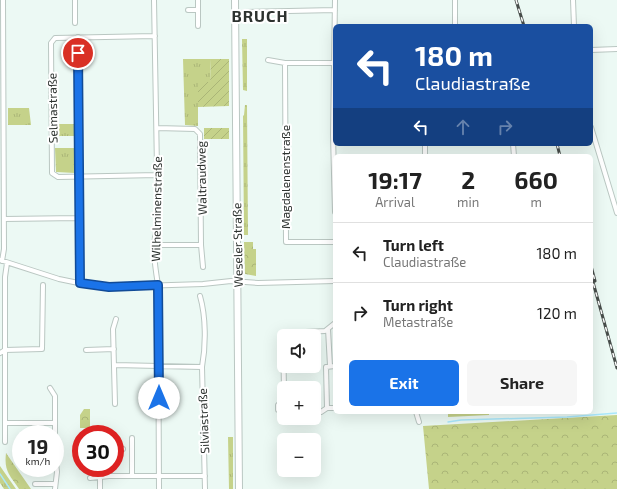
<!DOCTYPE html>
<html lang="en">
<head>
<meta charset="utf-8">
<style>
  body { margin:0; font-family:"Exo 2",sans-serif; background:#f6f6f6; color:#222; height:100vh; display:flex; flex-direction:column; font-size:15px; white-space:nowrap }
  * { box-sizing:border-box; margin:0 }
  p { font-size:13px; color:#767676 }
  .icon { flex:none; width:22px; height:22px; fill:none; stroke:currentColor; stroke-width:2; stroke-linecap:round; stroke-linejoin:round }
  .map { position:relative; flex:1; overflow:hidden }
  .panel { position:absolute; left:333px; top:154px; width:260px; height:260px; display:flex; flex-direction:column; background:#fff; border-radius:6px; box-shadow:0 4px 16px #0002 }
  .panel>* { flex:none }
  .top-card { position:absolute; left:333px; top:24px; width:260px; height:122px; border-radius:6px; box-shadow:0 4px 16px #0002; background:#1a4fa0; color:#fff; overflow:hidden }
  .tools { position:absolute; left:277px; top:329px; display:grid; gap:8px }
  .tools a { display:grid; place-items:center; width:44px; height:44px; border-radius:6px; background:#fff; box-shadow:0 4px 16px #0002; font-size:20px }
  .speed { position:absolute; left:12px; top:425px; display:flex; gap:8px; font-size:20px; font-weight:700; text-align:center }
  .speed>* { display:grid; place-content:center; width:52px; height:52px; border-radius:50%; background:#fff; box-shadow:0 4px 16px #0002; line-height:1 }
  .speed small { font-size:10px; font-weight:400 }
  .speed .limit { border:6px solid #d22; background:#fff; color:#111 }
  .pin { position:absolute; display:grid; place-items:center; width:34px; height:34px; color:#fff; margin:-17px; border:2px solid #fff; border-radius:50%; box-shadow:0 1px 4px #0007 }
  .me { position:absolute; width:44px; margin:-22px; rotate:0deg; stroke-linejoin:round; filter:drop-shadow(0 0 3px #0008) }
  .turn { display:flex; align-items:center; gap:14px; height:84px; padding:0 16px; font-size:18px }
  .turn .icon { width:52px; height:52px; stroke-width:2.5 }
  .turn b { display:block; font-size:28px; line-height:34px }
  .lanes { display:flex; align-items:center; height:38px; padding:0 16px; background:#0003; justify-content:center; gap:20px; direction:ltr }
  .lanes .off { opacity:.35 }
  .eta { display:flex; justify-content:space-evenly; align-items:center; height:68px; text-align:center }
  .eta b { font-size:24px; font-weight:700; line-height:28px }
  .action { display:flex; gap:8px; margin-top:auto; padding:8px 16px }
  .action a { flex:1; height:46px; border-radius:6px; background:#1a73e8; color:#fff; font-size:16px; font-weight:700; line-height:46px; text-align:center }
  .action a+a { background:#f6f6f6; color:#222 }
  ul { padding:0; list-style:none }
  li { display:flex; align-items:center; gap:12px; height:60px; padding:0 16px; border-top:1px solid #e0e0e0 }
  li div { flex:1 }
  li b { display:block; font-size:15px }
  li em { font-style:normal }
  .map>svg:first-child { display:block }
  .grass { fill:url(#grass-tufts) }
  .forest { fill:url(#forest-crowns) }
  .garden { fill:url(#garden-furrows) }
  .lines { fill:none; stroke-linecap:round; stroke-linejoin:round }
  .stream { stroke:#a9e7fb; stroke-width:1.5 }
  .minor-casing { stroke:#bac7c2; stroke-width:6 }
  .primary-casing { stroke:#bac7c2; stroke-width:8 }
  .minor { stroke:#fff; stroke-width:4 }
  .primary { stroke:#fff; stroke-width:6 }
  .rail-casing { stroke:#474d4a; stroke-width:3 }
  .rail { stroke:#fff; stroke-width:1.5; stroke-dasharray:4.5; stroke-linecap:butt }
  .route-casing { stroke:#114b97; stroke-width:10 }
  .route { stroke:#1a73e8; stroke-width:7 }
  .labels { text-anchor:middle; dominant-baseline:central; stroke-width:4; stroke-linejoin:round; paint-order:stroke }
  .street-label { font-size:12px; fill:#2d322f; stroke:#fff }
  .district-label { font-size:16px; font-weight:bold; letter-spacing:1px; fill:#2d322f; stroke:#fff }
</style>
</head>
<body>
<div class="map">
<svg width="617" height="489" viewBox="0 0 617 489">
  <defs>
    <pattern id="grass-tufts" width="24" height="20" patternUnits="userSpaceOnUse"><rect width="24" height="20" fill="#c5d28a"/><path d="M3 7l-1-3M5 7V3M7 7l1-3M15 17l-1-3M17 17v-4M19 17l1-3" fill="none" stroke="#aab577"/></pattern>
    <pattern id="forest-crowns" width="20" height="18" patternUnits="userSpaceOnUse"><rect width="20" height="18" fill="#c5d28a"/><path d="M2 6a3 3 0 1 1 6 0M12 15a3 3 0 1 1 6 0" fill="none" stroke="#aab577"/></pattern>
    <pattern id="garden-furrows" width="10" height="10" patternUnits="userSpaceOnUse"><rect width="10" height="10" fill="#c5d28a"/><path d="M-1 1l2-2M0 10L10 0M9 11l2-2" fill="none" stroke="#aab577"/></pattern>
  </defs>
  <rect width="100%" height="100%" fill="#ecf9f4"/>
  <path class="grass" d="M242,39H247V91L243,90Z
    M183,59H211L210,82H198V126L185,125Z
    M245,105H247L248,235H244L243,116L244,115Z
    M8,108H29L31,125H8Z
    M55,124H76V136H55Z
    M55,148H77V170L75,173L56,172Z
    M228,437H233V489H229Z
    M0,466L16,489H4L0,483Z"/>
  <path class="forest" d="M244,242H253V249H256V276L245,274Z
    M84,409H90V428H80V415Z
    M448,412H489V415L448,417Z
    M617,415V489H429L423,426Z
    M6,453L31,489H19C9,474 4,471 6,453Z"/>
  <path class="garden" d="M211,59H229V106L198,107V82H210Z
    M204,128H229V139H204Z"/>
  <g class="lines">
    <path class="stream" d="M448,422L461,420L567,417L617,413
      M0,474L10,489"/>
    <g class="minor-casing">
      <path id="minor" d="M75,0V23
        M154,0L158,225C151,244 155,266 158,285L159,489
        M335,0L333,135L335,212
        M455,0V26
        M573,0L574,26
        M188,10H198
        M245,12L335,10
        M198,26V0
        M155,36L55,38L51,43L52,173L58,177L158,175
        M78,37L80,283
        M591,50L617,49
        M268,60L285,63
        M333,63H285L286,242H335
        M591,127L617,213
        M513,144L514,156
        M425,156V144
        M4,219L79,218
        M155,245H201L200,134L195,129L157,128
        M201,245L203,267
        M0,260L59,279L93,286L109,287L203,284L231,281L258,283L335,281
        M2,261L4,249L3,0
        M200,296C206,317 206,345 202,367L205,489
        M328,329L330,366
        M86,350L114,349
        M0,353L5,350L42,349L43,285
        M115,365L202,367
        M335,366L326,367L327,408H335
        M50,388L55,396V452L57,472L55,489
        M284,388L283,338L286,333L325,331L335,323
        M284,400L278,405V410L284,411V388
        M115,404L113,329L116,319
        M314,412H321L327,408
        M416,412L419,422
        M5,423H55
        M5,442V277L7,263
        M115,449H123
        M132,475V438
        M109,476V468
        M90,478L100,477
        M35,484H55
        M100,489V477L109,476H205"/>
    </g>
    <g class="primary-casing">
      <path id="primary" d="M235,0L239,489"/>
    </g>
    <use href="#minor" class="minor"/>
    <use href="#primary" class="primary"/>
    <g class="rail-casing">
      <path id="rail" d="M516,0L524,26
        M557,144L560,156
        M591,266L595,281
        M591,275L617,368"/>
    </g>
    <use href="#rail" class="rail"/>
  </g>
  <g class="lines">
    <g class="route-casing">
      <path id="route" d="M78,53L80,283L109,287L158,285L159,398"/>
    </g>
    <use href="#route" class="route"/>
  </g>
  <g class="labels">
    <g class="street-label">
      <text transform="translate(52 108) rotate(-91)">Selmastraße</text>
      <text transform="translate(285 177) rotate(-90)">Magdalenenstraße</text>
      <text transform="translate(201 178) rotate(-91)">Waltraudweg</text>
      <text transform="translate(156 209) rotate(-89)">Wilhelminenstraße</text>
      <text transform="translate(237 245) rotate(-91)">Weseler Straße</text>
      <text transform="translate(203 421) rotate(-92)">Silviastraße</text>
    </g>
    <g class="district-label">
      <text x="260" y="15">BRUCH</text>
    </g>
  </g>
</svg>
<div class="tools">
<a><svg class="icon" aria-label="sound" viewBox="0 0 24 24"><path d="M4 9h4l5-4v14l-5-4H4zM17 9q2 3 0 6"/></svg></a>
<a>+</a>
<a>−</a>
</div>
<div class="speed"><div>19<small>km/h</small></div><div class="limit">30</div></div>
<div class="pin" style="left:78px;top:53px;background:#d93025"><svg class="icon" aria-label="arrive" viewBox="0 0 24 24"><path d="M6 21V4h12l-3 4 3 4H6"/></svg></div>
<svg class="me" style="left:159px;top:398px" viewBox="-20 -20 40 40"><circle r="19" fill="#fff"/><path d="M0-13L10 11 0 6-10 11z" fill="#1a73e8"/></svg>
<div class="top-card">
<div class="turn"><svg class="icon" aria-label="left" viewBox="0 0 24 24"><path d="M17 20v-9H6M10 6l-5 5 5 5"/></svg><div><b>180 m</b>Claudiastraße</div></div>
<div class="lanes"><svg class="icon" aria-label="left" viewBox="0 0 24 24"><path d="M17 20v-9H6M10 6l-5 5 5 5"/></svg><svg class="icon off" aria-label="ahead" viewBox="0 0 24 24"><path d="M12 20V5M6 11l6-6 6 6"/></svg><svg class="icon off" aria-label="right" viewBox="0 0 24 24"><path d="M7 20v-9h11M14 6l5 5-5 5"/></svg></div>
</div>
<section class="panel">
<div class="eta">
<div><b>19:17</b><p>Arrival</p></div>
<div><b>2</b><p>min</p></div>
<div><b>660</b><p>m</p></div>
</div>
<ul>
<li><svg class="icon" aria-label="left" viewBox="0 0 24 24"><path d="M17 20v-9H6M10 6l-5 5 5 5"/></svg><div><b>Turn left</b><p>Claudiastraße</p></div><em>180 m</em></li>
<li><svg class="icon" aria-label="right" viewBox="0 0 24 24"><path d="M7 20v-9h11M14 6l5 5-5 5"/></svg><div><b>Turn right</b><p>Metastraße</p></div><em>120 m</em></li>
</ul>
<div class="action"><a>Exit</a><a>Share</a></div>
</section>
</div>
</body>
</html>
